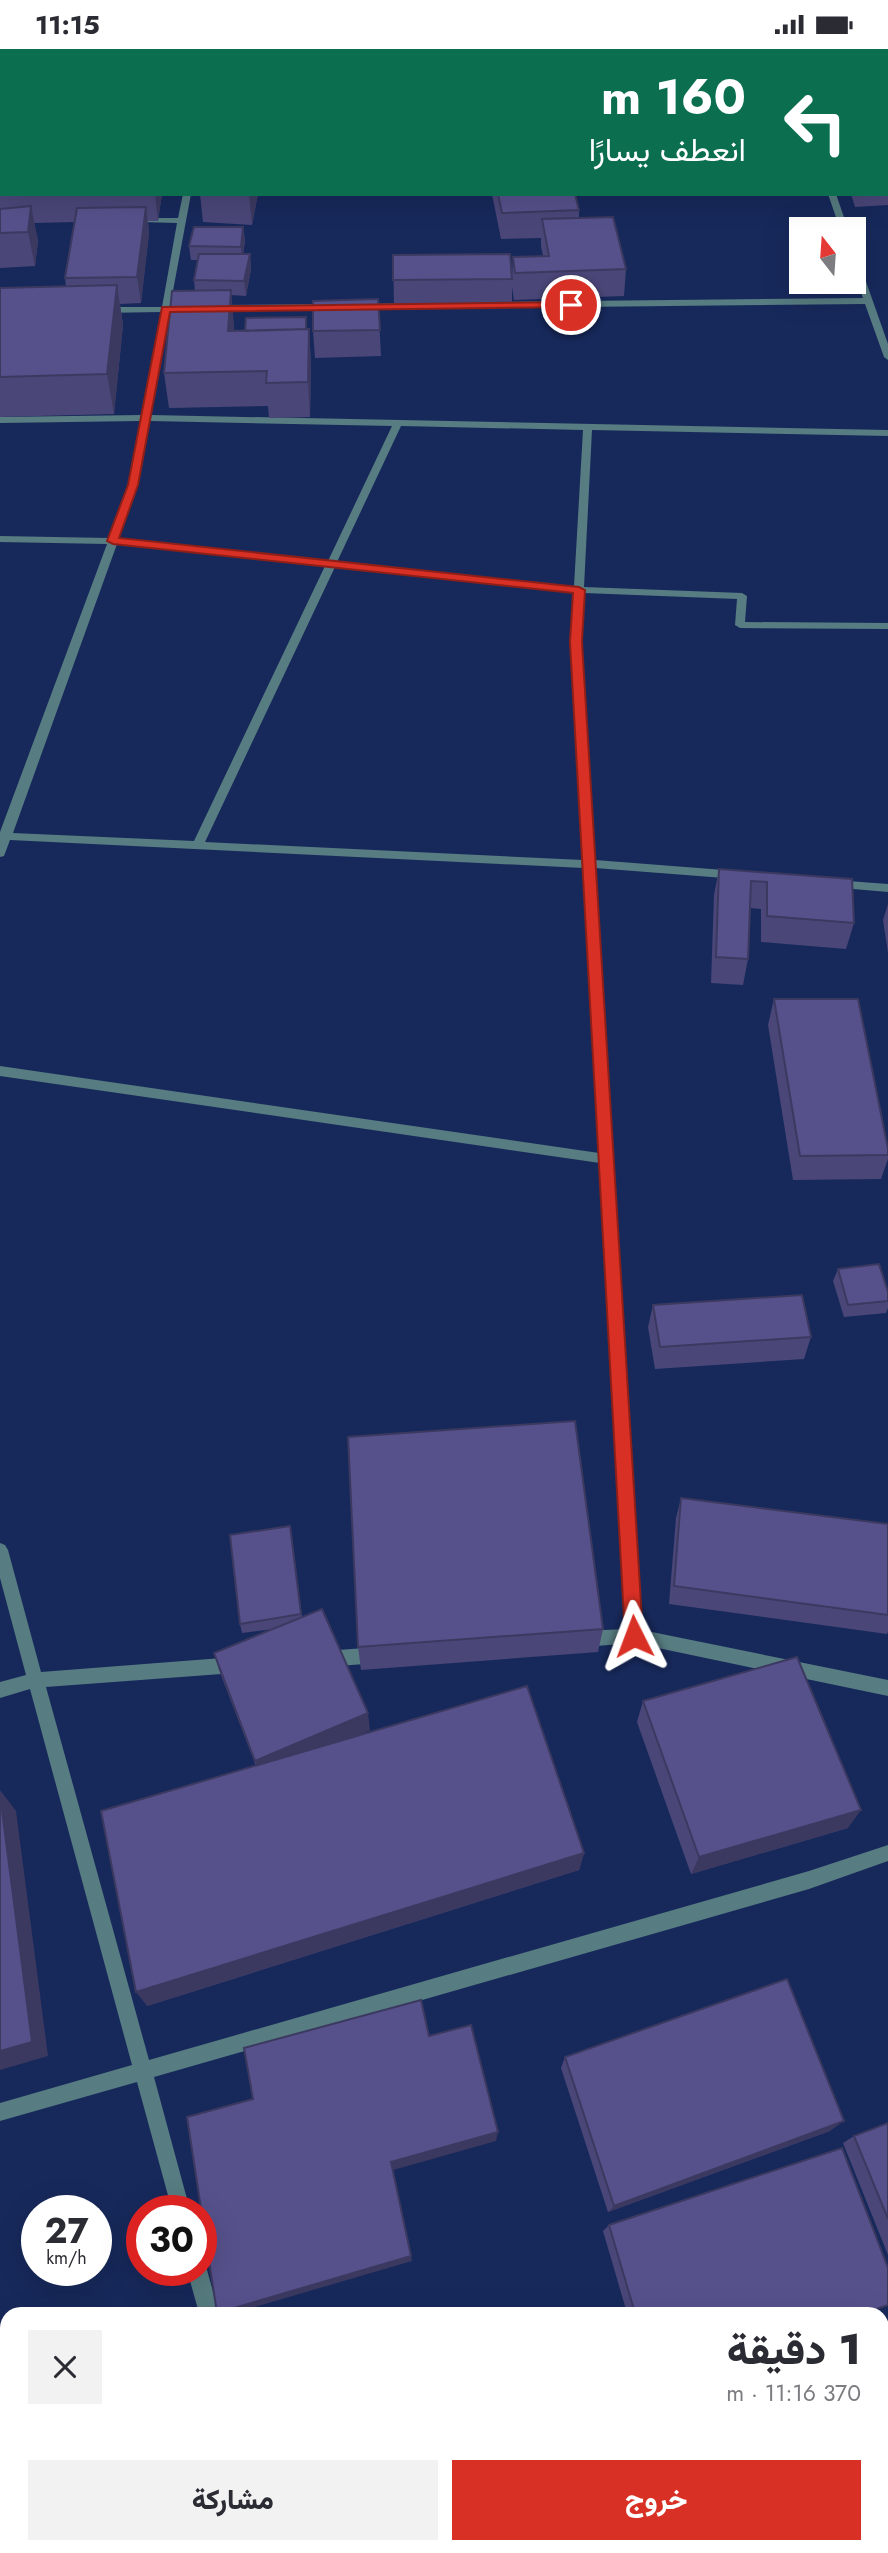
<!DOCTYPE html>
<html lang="ar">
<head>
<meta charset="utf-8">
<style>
  body { margin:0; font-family:Jost,Vazirmatn,sans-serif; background:#f2f2f3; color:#2b2b33; direction:rtl; height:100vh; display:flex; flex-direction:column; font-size:26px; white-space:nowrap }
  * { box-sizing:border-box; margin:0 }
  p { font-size:23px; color:#7c7c81 }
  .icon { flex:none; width:38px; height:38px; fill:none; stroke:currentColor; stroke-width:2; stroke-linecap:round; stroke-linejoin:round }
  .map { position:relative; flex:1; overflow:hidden; direction:ltr }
  .sheet { position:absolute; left:0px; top:2258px; width:889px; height:247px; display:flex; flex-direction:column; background:#fff; border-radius:21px 21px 0 0; box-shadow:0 7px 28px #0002; direction:rtl }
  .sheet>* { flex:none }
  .guide { position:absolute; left:0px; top:0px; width:889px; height:147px; box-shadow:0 7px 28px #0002; direction:rtl; background:#0b6e4f; color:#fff; overflow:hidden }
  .needle { width:46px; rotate:343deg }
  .buttons { position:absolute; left:789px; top:168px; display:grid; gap:14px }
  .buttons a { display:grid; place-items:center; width:77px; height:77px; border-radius:0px; background:#fff; box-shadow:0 7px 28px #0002; font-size:35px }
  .speed { position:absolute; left:21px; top:2146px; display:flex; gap:14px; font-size:35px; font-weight:700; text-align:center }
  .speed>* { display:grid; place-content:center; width:91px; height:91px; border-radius:50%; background:#fff; box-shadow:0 7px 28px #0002; line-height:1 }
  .speed small { font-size:18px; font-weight:400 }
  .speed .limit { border:10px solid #d22; background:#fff; color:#111 }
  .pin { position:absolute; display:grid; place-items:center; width:60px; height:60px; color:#fff; margin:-30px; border:4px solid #fff; border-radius:50%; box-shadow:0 2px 7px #0007 }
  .me { position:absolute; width:77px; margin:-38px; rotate:357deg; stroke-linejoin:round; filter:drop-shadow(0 0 5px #0008) }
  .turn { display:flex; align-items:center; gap:24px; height:147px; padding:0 28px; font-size:32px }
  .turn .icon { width:91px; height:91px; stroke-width:2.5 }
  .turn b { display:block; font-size:49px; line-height:60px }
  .round { display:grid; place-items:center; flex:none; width:74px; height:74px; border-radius:0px; background:#f2f2f3 }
  .overview { display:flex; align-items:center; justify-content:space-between; height:119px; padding:0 28px }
  h1 { font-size:42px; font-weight:800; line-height:52px }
  .cta { display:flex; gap:14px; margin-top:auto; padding:14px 28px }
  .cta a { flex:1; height:80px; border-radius:0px; background:#d93025; color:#fff; font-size:28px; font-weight:800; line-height:80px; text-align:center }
  .cta a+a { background:#f2f2f3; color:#2b2b33 }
  .status { display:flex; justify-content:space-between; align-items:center; height:49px; padding:0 35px; background:#fff; direction:ltr }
  .status svg { height:19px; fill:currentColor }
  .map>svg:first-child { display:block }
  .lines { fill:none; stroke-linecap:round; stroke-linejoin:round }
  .street { fill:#577c81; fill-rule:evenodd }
  .wall { fill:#4a4678 }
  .shaded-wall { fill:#3c3961 }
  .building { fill:#56518b; stroke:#3c3961; stroke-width:2 }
  .route { fill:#d93025; stroke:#8d1f18; stroke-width:2 }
</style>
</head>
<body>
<div class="status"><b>11:15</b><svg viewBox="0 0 49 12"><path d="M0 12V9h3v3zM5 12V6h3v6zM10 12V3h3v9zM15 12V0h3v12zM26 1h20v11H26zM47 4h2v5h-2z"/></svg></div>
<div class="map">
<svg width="888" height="2504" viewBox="0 0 888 2504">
  <rect width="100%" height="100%" fill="#17295b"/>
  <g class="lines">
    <path class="street" d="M213,0H221L213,2Z
      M777,0H785V2H778Z
      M183,145H191L170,258L188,257L192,260L188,263H169L151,366L888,381V387L592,381L584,538L742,544L747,547L745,573L888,574V580L740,579L735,576L737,550L584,544L581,593L595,811L737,822L743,826L737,830L595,819L642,1581L888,1631V1647L634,1594L583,1598L577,1595L575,1590L577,1585L583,1582L626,1580L600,1114L0,1027V1017L599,1104L583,819L10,791L4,807L0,808V783L107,495L0,493V487L109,489L128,436L140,372L0,374V368L141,366L161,263L103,264L99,261L103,258H162L177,174L141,173L137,171L141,169H178ZM150,372L392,377L328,512L119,490L138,436ZM401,377L583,381L574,537L337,513ZM117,495L325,517L194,792L13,784ZM335,518L574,544L571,593L583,811L205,793Z
      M828,145H836L848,180H840Z
      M854,207L858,210L888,295V311L884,308L865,255L495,259L491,256L495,253L863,249L854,222Z
      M412,254L415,255V259L362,261L358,258L362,255Z
      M215,256L331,255L335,258L331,261H212L211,259Z
      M834,831L888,835V843L830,838L828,835Z
      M0,1494L5,1496L8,1501L41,1623L235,1608L241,1611L243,1616L241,1621L235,1624L46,1638L149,2011L809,1822L888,1796V1812L809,1840L154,2028L190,2161H172L137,2033L0,2072V2054L132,2016L30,1640L0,1649V1633L26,1626L0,1529Z
      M378,1598L384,1601L386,1606L384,1611L378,1614L325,1618L319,1615L317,1610L319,1605L325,1602Z
      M201,2213L207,2221L219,2264H199L187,2221H201Z
      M888,2277V2297L882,2299V2279Z
      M225,2497H283L285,2504H265L263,2498L260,2504H223Z"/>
  </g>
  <path class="wall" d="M0,0H58V2H2V78H0L2,85L0,94Z
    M94,0H188V2H93Z
    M793,0H888V156L855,158L851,145H887V2H793Z
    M2,98V145H162L158,172H148L149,184L141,254L120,255L123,276L114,365L0,368V239L66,238L65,229L75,173L34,174L38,192L35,217L0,219V104Z
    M200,145H258L252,176L203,173Z
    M492,145H575L579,161V169L626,220L624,247L514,251L512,238V257L394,258L393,206L512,226L513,208L543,207L541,197V189L501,190Z
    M243,178L245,192L243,205H250L251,220L246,247L231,246L234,282L309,280L311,315L310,368L269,369L268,357L169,359L164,324L195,242L194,231L198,211H191L189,197Z
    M378,250L381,307L315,309L313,282Z
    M719,820L852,830L854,874L846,900L761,893V860L750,859L748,910L743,936L711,934L714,846Z
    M888,855V904L883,871Z
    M774,950L888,1100V1110L881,1130L793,1131L768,976Z
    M838,1220L888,1243V1259L886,1264L844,1268L833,1232Z
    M653,1256L811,1288L804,1310L655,1320L648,1278Z
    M681,1449L888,1475V1583L887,1585L669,1555L676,1469Z
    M292,1488L302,1568L370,1681L347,1690L584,1804L579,1821L147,1957L256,1717L219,1621L214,1604L273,1580L242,1584L240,1575Z
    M603,1580L598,1603L361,1621L358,1598Z
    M643,1652L848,1779L691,1825L637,1673Z
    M565,2008L830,2082L608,2163L561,2019Z
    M888,2074V2206L843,2094L854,2087Z
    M609,2176L865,2264H627L603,2182Z"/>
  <path class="shaded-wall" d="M15,0H58V2H8Z
    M2,3V43H0V4Z
    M0,77L2,85V90L0,94Z
    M155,145H162L158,172Z
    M249,145H258L252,176Z
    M31,157L38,192L35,217L28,183Z
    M146,158L149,184L141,254L137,228Z
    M243,178L245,192L242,213L241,198Z
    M250,205L251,220L246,247L244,232Z
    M117,236L123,276L114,365L107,325Z
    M231,241L234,276L231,317L228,282Z
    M309,280L311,315L310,368L308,333Z
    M368,1664L370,1681L260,1727L255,1712Z
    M0,1741L16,1762L48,2007L0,2021Z
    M861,1761L848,1779L691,1825L699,1808Z
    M584,1804L579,1821L147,1957L136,1943Z
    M844,2072L830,2082L608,2163L614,2157Z
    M498,2083L496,2092L393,2121L412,2212L234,2264H217L391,2113Z"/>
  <path class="building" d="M0,0H15L2,2V3L0,4Z
    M94,0H114V2H93Z
    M140,0H186V2H140Z
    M258,0H538V2H229H258Z
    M816,0H881L883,2H817Z
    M887,12H888L887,123Z
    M0,19H2V52H0Z
    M2,98V140H0V104Z
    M498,145H575L579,161L502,164Z
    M31,157L28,183L0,184V160Z
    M146,158L137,228L65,229L77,159Z
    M613,168L626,220L515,224L513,208L549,207L542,170Z
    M194,178H243L241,198L189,197Z
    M199,205H250L244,232L194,231Z
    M510,205L512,230L393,231V206Z
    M117,236L107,325L0,328V239Z
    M231,241L228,282L309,280L308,333L266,334L267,322L164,324L172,242Z
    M378,250L380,281L313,282V252Z
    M306,268V280L245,282L246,269Z
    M719,820L852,830L854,874L767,867V833L751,832L748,910L716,908Z
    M774,950H858L888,1100V1106L800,1107Z
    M879,1215L888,1243V1252L848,1256L838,1220Z
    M802,1246L811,1288L660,1298L653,1256Z
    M575,1372L603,1580L358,1598L348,1388Z
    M681,1449L888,1475V1566L674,1537Z
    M290,1477L301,1565L240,1575L230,1486Z
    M322,1560L368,1664L255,1712L214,1604Z
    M797,1608L861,1761L699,1808L643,1652Z
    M527,1637L584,1804L136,1943L101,1762Z
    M0,1746L32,1993L0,2002Z
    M787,1930L844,2072L614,2157L565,2008Z
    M421,1951L429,1987L471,1976L498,2083L391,2113L411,2207L217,2264L187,2068L253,2050L244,1999Z
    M888,2074V2170L854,2087Z
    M842,2099L888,2219V2256L865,2264H635L609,2176Z
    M888,2323V2504H880L877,2497H882V2324Z
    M514,2497H877L880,2504H517Z"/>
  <path class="route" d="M571,253L575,258L170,263L138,436L119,489L579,538L585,541L582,593L643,1587L641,1593L634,1595L628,1593L625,1587L570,593L573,544L113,495L107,492L128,436L162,258Z"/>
</svg>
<div class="buttons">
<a><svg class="needle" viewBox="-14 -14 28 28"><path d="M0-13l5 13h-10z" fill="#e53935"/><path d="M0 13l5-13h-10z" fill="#7c7c81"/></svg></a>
</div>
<div class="speed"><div>27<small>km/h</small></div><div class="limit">30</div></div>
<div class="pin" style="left:571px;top:256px;background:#d93025"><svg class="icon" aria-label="arrive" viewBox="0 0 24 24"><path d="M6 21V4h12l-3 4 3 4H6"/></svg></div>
<svg class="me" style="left:634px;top:1587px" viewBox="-20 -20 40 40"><path d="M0-17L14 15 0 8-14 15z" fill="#d93025" stroke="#fff" stroke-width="4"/></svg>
<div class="guide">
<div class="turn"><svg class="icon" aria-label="left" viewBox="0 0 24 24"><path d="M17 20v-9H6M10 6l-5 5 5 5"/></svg><div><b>160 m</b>انعطف يسارًا</div></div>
</div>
<section class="sheet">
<div class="overview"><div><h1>1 دقيقة</h1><p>370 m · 11:16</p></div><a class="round"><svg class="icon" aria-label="close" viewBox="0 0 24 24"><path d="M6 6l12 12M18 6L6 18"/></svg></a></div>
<div class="cta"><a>خروج</a><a>مشاركة</a></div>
</section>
</div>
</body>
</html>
